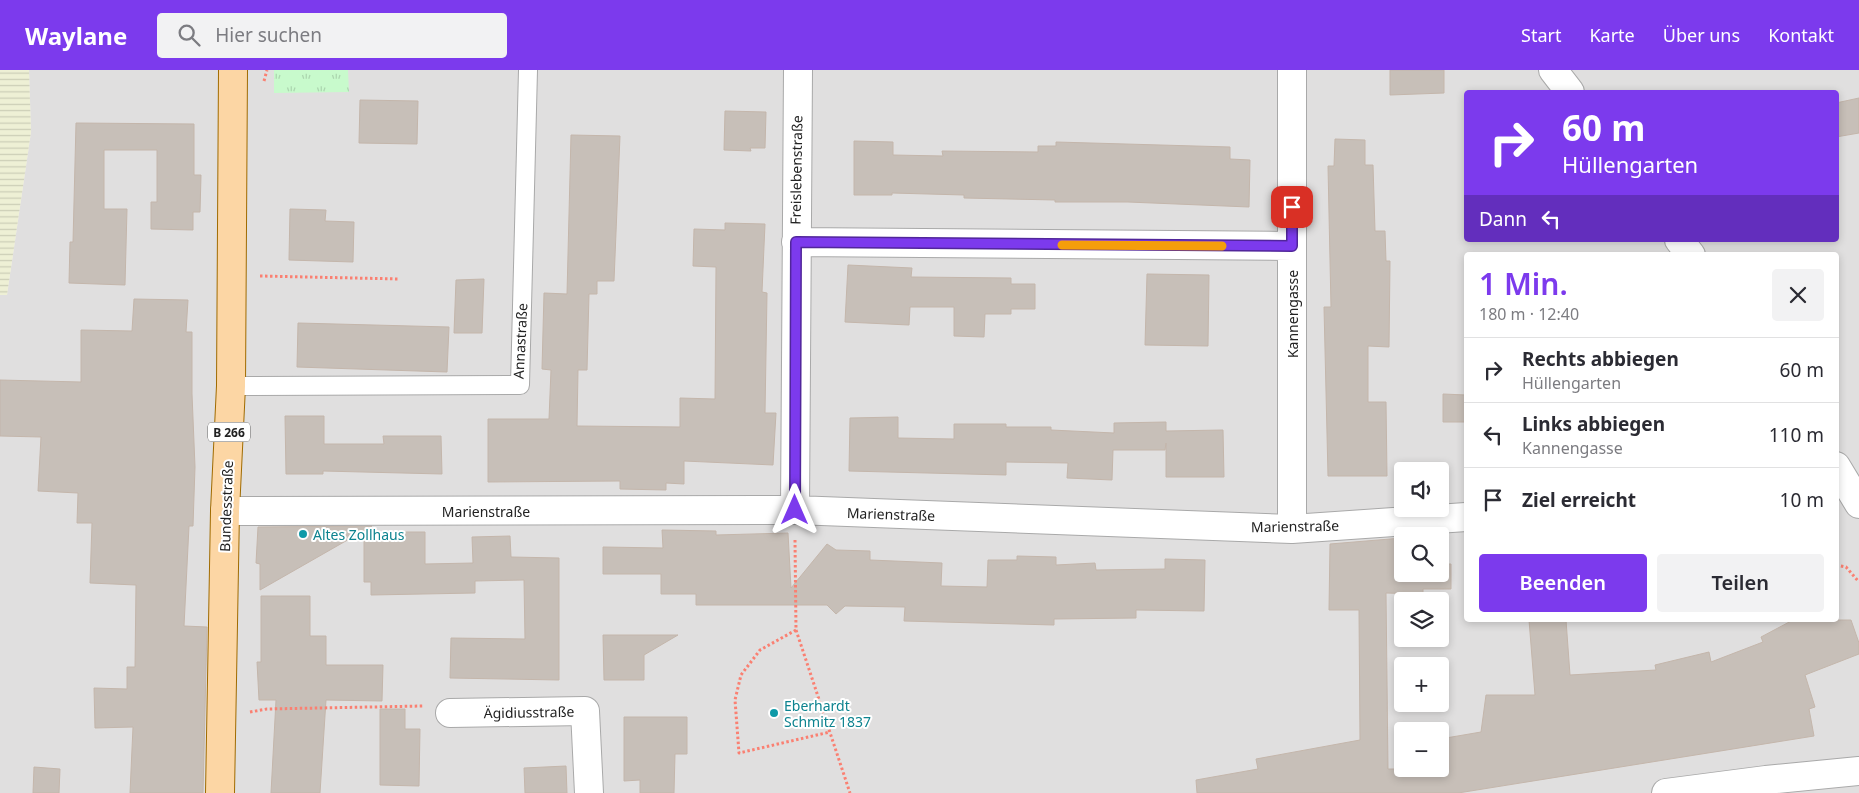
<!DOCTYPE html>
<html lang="de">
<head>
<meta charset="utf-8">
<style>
  body { margin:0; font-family:"Noto Sans",sans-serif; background:#f2f2f3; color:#2b2b33; height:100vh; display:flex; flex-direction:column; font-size:19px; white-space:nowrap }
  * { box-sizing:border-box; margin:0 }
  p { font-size:16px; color:#7c7c81 }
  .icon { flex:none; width:28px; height:28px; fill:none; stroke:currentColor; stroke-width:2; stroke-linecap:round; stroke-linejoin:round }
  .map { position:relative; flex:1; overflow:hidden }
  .sheet { position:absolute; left:1464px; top:182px; width:375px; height:370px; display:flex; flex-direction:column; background:#fff; border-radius:5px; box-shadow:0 2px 8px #0003 }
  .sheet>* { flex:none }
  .hud { position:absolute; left:1464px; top:20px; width:375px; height:152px; border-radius:5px; box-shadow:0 2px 8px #0003; background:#7c3aed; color:#fff; overflow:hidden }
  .tools { position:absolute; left:1394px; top:392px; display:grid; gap:10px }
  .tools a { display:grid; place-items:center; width:55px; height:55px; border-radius:5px; background:#fff; box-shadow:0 2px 8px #0003; font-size:25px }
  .pin { position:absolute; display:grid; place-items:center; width:42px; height:42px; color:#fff; margin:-21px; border-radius:10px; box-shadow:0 2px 8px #0006 }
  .me { position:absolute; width:55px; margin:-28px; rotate:0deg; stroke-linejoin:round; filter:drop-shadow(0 0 4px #0008) }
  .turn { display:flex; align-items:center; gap:18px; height:105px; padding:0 15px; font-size:22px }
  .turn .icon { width:65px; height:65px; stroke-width:2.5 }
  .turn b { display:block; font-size:35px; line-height:42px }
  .then { display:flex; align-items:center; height:48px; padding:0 15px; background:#0003; gap:10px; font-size:19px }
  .round { display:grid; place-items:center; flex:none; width:52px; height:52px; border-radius:5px; background:#f2f2f3 }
  .headline { display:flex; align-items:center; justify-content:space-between; height:85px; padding:0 15px }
  h1 { font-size:30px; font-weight:600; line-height:38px; color:#7c3aed }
  .primary-button { display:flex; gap:10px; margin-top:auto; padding:10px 15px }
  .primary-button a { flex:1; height:58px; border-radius:5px; background:#7c3aed; color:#fff; font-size:20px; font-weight:600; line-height:58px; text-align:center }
  .primary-button a+a { background:#f2f2f3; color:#2b2b33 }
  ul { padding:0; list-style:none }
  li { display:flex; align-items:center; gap:15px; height:65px; padding:0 15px; border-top:1px solid #e1e1e2 }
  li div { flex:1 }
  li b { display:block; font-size:19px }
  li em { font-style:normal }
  header { display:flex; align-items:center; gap:30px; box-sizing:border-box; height:70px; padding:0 25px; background:#7c3aed; color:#fff }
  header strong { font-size:24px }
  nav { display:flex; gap:28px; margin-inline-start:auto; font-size:18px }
  .search { width:350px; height:45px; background:#f2f2f3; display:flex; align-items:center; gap:12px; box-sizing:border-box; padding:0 18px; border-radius:5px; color:#7c7c81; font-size:19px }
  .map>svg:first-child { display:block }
  .residential { fill:#e0dfdf; fill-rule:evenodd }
  .farmland { fill:url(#farmland-rules) }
  .park { fill:url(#park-tufts) }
  .building { fill:#c7bfb8; stroke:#c4b6ab }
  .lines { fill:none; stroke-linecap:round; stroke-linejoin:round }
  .lane-casing { stroke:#a9a9a9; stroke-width:20 }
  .street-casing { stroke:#a9a9a9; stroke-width:30 }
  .primary-casing { stroke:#a06b00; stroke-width:30 }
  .path { stroke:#fa8072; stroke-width:3; stroke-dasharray:2.5 2.5; stroke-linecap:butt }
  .lane { stroke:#fff; stroke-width:18 }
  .street { stroke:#fff; stroke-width:28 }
  .primary { stroke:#fcd6a4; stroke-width:28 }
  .route-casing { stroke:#51269a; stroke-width:12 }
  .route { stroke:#7c3aed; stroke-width:9 }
  .slow { stroke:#f59e0b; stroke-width:9 }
  .culture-dot { fill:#0f9aa8; stroke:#fff; stroke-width:2 }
  .labels { text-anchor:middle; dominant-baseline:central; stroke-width:4; stroke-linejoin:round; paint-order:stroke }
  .shield { fill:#fff; stroke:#646464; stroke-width:1 }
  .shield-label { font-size:12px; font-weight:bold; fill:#222 }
  .street-label { font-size:14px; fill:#222; stroke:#fff }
  .culture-label { font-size:14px; fill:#0d838f; stroke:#fff; text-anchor:start }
</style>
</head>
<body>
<header>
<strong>Waylane</strong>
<div class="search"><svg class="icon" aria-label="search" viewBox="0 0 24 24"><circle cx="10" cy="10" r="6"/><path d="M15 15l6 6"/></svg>Hier suchen</div>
<nav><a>Start</a><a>Karte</a><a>Über uns</a><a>Kontakt</a></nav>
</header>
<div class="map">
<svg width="1859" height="723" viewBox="0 0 1859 723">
  <defs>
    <pattern id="farmland-rules" width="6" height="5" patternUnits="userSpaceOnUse" patternTransform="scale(1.25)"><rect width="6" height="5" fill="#eef0d5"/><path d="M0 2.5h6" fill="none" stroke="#ccceb7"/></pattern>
    <pattern id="park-tufts" width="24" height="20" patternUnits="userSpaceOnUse" patternTransform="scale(1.25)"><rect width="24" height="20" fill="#c8facc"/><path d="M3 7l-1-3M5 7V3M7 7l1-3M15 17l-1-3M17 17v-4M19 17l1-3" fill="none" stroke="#acd6af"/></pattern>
  </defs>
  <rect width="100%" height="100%" fill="#f2efe9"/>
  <path class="residential" d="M29,0H1859V723H0V225H7L31,62ZM1466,22H1836V170H1466ZM1466,185H1836V550H1466ZM1402,401H1440V439H1402ZM1402,466H1440V504H1402ZM1402,531H1440V569H1402ZM1402,596H1440V634H1402ZM1402,661H1440V699H1402Z"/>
  <path class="farmland" d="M0,0H29L31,62L7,225H0Z"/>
  <path class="park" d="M274,0H348L349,22L274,23Z"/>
  <path class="building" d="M1390,0H1444V23L1390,25Z
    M1859,28V63L1836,67V33Z
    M360,30L418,31L417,74L359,73Z
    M725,41L766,42L765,78H750L751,81L724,80Z
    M76,53L194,54V105H201L200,142H193V160L151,159V132H157V80H104V139H127L125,215L69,213L70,172H73Z
    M571,65L620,66L614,211H597V224H589L587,300H578L577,356L680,357V328L715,329L716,197L693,196L694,159L725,160V153L765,154L762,222L767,223L765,343H776L773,395L684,391V414L666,413V420L620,419V411L488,412V349H549L551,300L542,299L544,223L567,224Z
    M1335,69L1365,70V95H1373L1375,161H1385L1386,191H1390L1389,277L1368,276V332H1386L1387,406H1328L1324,237H1331L1328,96H1334Z
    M854,71L893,72V85L943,86L942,81L1038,82V76H1056V72L1230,77V89L1250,90L1249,137L1128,132H1055V130L964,128V125L892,123V125H854Z
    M290,139L326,140L325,151L354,152L353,192L289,190Z
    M848,195L912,198L911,207L1011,208V214H1035V239H1011V244H985L984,267L954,266V237H910L909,255L845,252Z
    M1147,204L1209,205L1208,276L1145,275Z
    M484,209L482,263H454L456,210Z
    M134,229L188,230L186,262H192V324L195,397L193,456H189L184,556L207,557L203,723H130L133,657L95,658L94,618L127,619V597H135L136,515L90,513L92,453H77L78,423L38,421L41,367L0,366V310L81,312V260L132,261Z
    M298,253L449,257L447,302L297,297Z
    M1443,324L1466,325V352H1443Z
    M285,346H324V374H384L383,366H441L442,404L323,401V404H286Z
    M898,347V368L954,369V354H1006V357H1051V360L1114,363V353L1166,352V361L1223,360L1224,407H1166V373L1165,380H1113L1112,410L1067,408L1068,393L1006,392V405L849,401L850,348Z
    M372,456L260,520V494L256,493L258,457Z
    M662,460L716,461V465L788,463L791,518L827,474L836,480L870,481V490L942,493L941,516L987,517L988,490H1017V486L1056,487V495L1095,493L1096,500L1165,499V489L1205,490L1204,541L1136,540V548L1054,549V555L904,551L905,537L845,536L836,544L827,535H696V524H661V504H603V477L663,478Z
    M364,462H425V494L473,493L472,467L510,466L511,487L559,488V610L450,608L451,568L525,569L524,510L475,511V523L371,525V512H364Z
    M1402,468V504H1440V494H1451V519H1423V524L1386,523L1388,699H1440V669L1481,662L1486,625H1535L1529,550H1566L1570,605L1656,600L1655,595L1709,582L1711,592L1763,572L1761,567L1793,550H1851L1859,573V584L1805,605L1815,637L1809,639L1814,666L1458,723H1197L1196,710L1258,699L1256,689L1360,670L1359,540H1329L1330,474Z
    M261,526H310V566H326V595H383L382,631L326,630L320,723H271L276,630H259L257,592H261Z
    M603,565H678L644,585V610H604Z
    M380,639H405V659H420L419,716L380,715Z
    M624,647H687V684H675L674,723H640V710L624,711Z
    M566,696L567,723H525L524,698Z
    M34,697L60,699L59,723H33Z"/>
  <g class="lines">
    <g class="lane-casing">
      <path id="lane" d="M231,316L520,315L528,0"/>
    </g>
    <g class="street-casing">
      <path id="street" d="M1292,0V459
        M1553,0L1570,22
        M1679,170L1691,185
        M796,172L1292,176
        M1836,396L1859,434
        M795,440L798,0
        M225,441L795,440L1292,459L1466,447
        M450,643L585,641L589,723
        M1666,723L1766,710L1859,701"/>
    </g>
    <g class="primary-casing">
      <path id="primary" d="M220,723L225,441L231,316L233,0"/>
    </g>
    <path class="path" d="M264,11L267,0
      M260,206L400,209
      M795,470L796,560L850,723
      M1836,495L1846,497L1859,512
      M796,560L760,580L741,605L735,630L739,683L830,662
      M250,642L267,639L423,636"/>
    <use href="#lane" class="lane"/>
    <use href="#street" class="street"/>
    <use href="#primary" class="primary"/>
  </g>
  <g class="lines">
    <g class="route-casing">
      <path id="route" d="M795,440L796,172L1292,176V137"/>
    </g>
    <use href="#route" class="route"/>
    <path class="slow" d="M1062,175L1222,176"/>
  </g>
  <g class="culture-dot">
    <circle cx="303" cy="464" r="5"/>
    <circle cx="774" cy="643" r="5"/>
  </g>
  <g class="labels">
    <rect class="shield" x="208" y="352.5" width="42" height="19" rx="4"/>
    <g class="shield-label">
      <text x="229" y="362">B 266</text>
    </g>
    <g class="street-label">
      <text transform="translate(796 100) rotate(-89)">Freislebenstraße</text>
      <text transform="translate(1292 244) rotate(-90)">Kannengasse</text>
      <text transform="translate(520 271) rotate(-87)">Annastraße</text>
      <text transform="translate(226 436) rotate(-88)">Bundesstraße</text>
      <text x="486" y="441">Marienstraße</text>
      <text transform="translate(891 444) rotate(2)">Marienstraße</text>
      <text transform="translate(1295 456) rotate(-1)">Marienstraße</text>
      <text transform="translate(529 642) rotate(-1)">Ägidiusstraße</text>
    </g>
    <g class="culture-label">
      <text x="313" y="464">Altes Zollhaus</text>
      <text x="784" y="635">Eberhardt<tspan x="784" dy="16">Schmitz 1837</tspan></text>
    </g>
  </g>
</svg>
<div class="tools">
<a><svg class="icon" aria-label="sound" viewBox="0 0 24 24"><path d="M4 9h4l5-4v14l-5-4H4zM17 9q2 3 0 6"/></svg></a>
<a><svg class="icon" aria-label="search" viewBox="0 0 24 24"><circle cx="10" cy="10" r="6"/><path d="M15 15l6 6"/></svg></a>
<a><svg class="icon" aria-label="layers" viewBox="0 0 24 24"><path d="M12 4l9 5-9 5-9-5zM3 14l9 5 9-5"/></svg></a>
<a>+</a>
<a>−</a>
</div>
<div class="pin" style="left:1292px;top:137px;background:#d93025"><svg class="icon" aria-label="arrive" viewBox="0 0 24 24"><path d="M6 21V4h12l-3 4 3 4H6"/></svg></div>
<svg class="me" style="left:795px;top:440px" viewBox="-20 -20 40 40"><path d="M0-17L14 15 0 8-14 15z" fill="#7c3aed" stroke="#fff" stroke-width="4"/></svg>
<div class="hud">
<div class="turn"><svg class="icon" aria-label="right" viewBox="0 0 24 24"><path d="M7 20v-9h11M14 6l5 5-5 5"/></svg><div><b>60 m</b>Hüllengarten</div></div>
<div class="then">Dann<svg class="icon" aria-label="left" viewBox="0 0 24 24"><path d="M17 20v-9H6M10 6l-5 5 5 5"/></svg></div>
</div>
<section class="sheet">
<div class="headline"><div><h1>1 Min.</h1><p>180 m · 12:40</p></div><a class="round"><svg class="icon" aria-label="close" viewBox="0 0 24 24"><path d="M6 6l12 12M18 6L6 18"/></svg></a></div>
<ul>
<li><svg class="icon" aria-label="right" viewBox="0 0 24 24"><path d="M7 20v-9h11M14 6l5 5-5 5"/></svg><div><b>Rechts abbiegen</b><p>Hüllengarten</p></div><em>60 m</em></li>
<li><svg class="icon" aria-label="left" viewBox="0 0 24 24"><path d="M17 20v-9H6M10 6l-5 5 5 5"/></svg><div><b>Links abbiegen</b><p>Kannengasse</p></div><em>110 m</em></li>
<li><svg class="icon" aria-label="arrive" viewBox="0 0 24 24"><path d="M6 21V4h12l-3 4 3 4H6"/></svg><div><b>Ziel erreicht</b></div><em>10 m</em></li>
</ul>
<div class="primary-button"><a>Beenden</a><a>Teilen</a></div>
</section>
</div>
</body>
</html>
